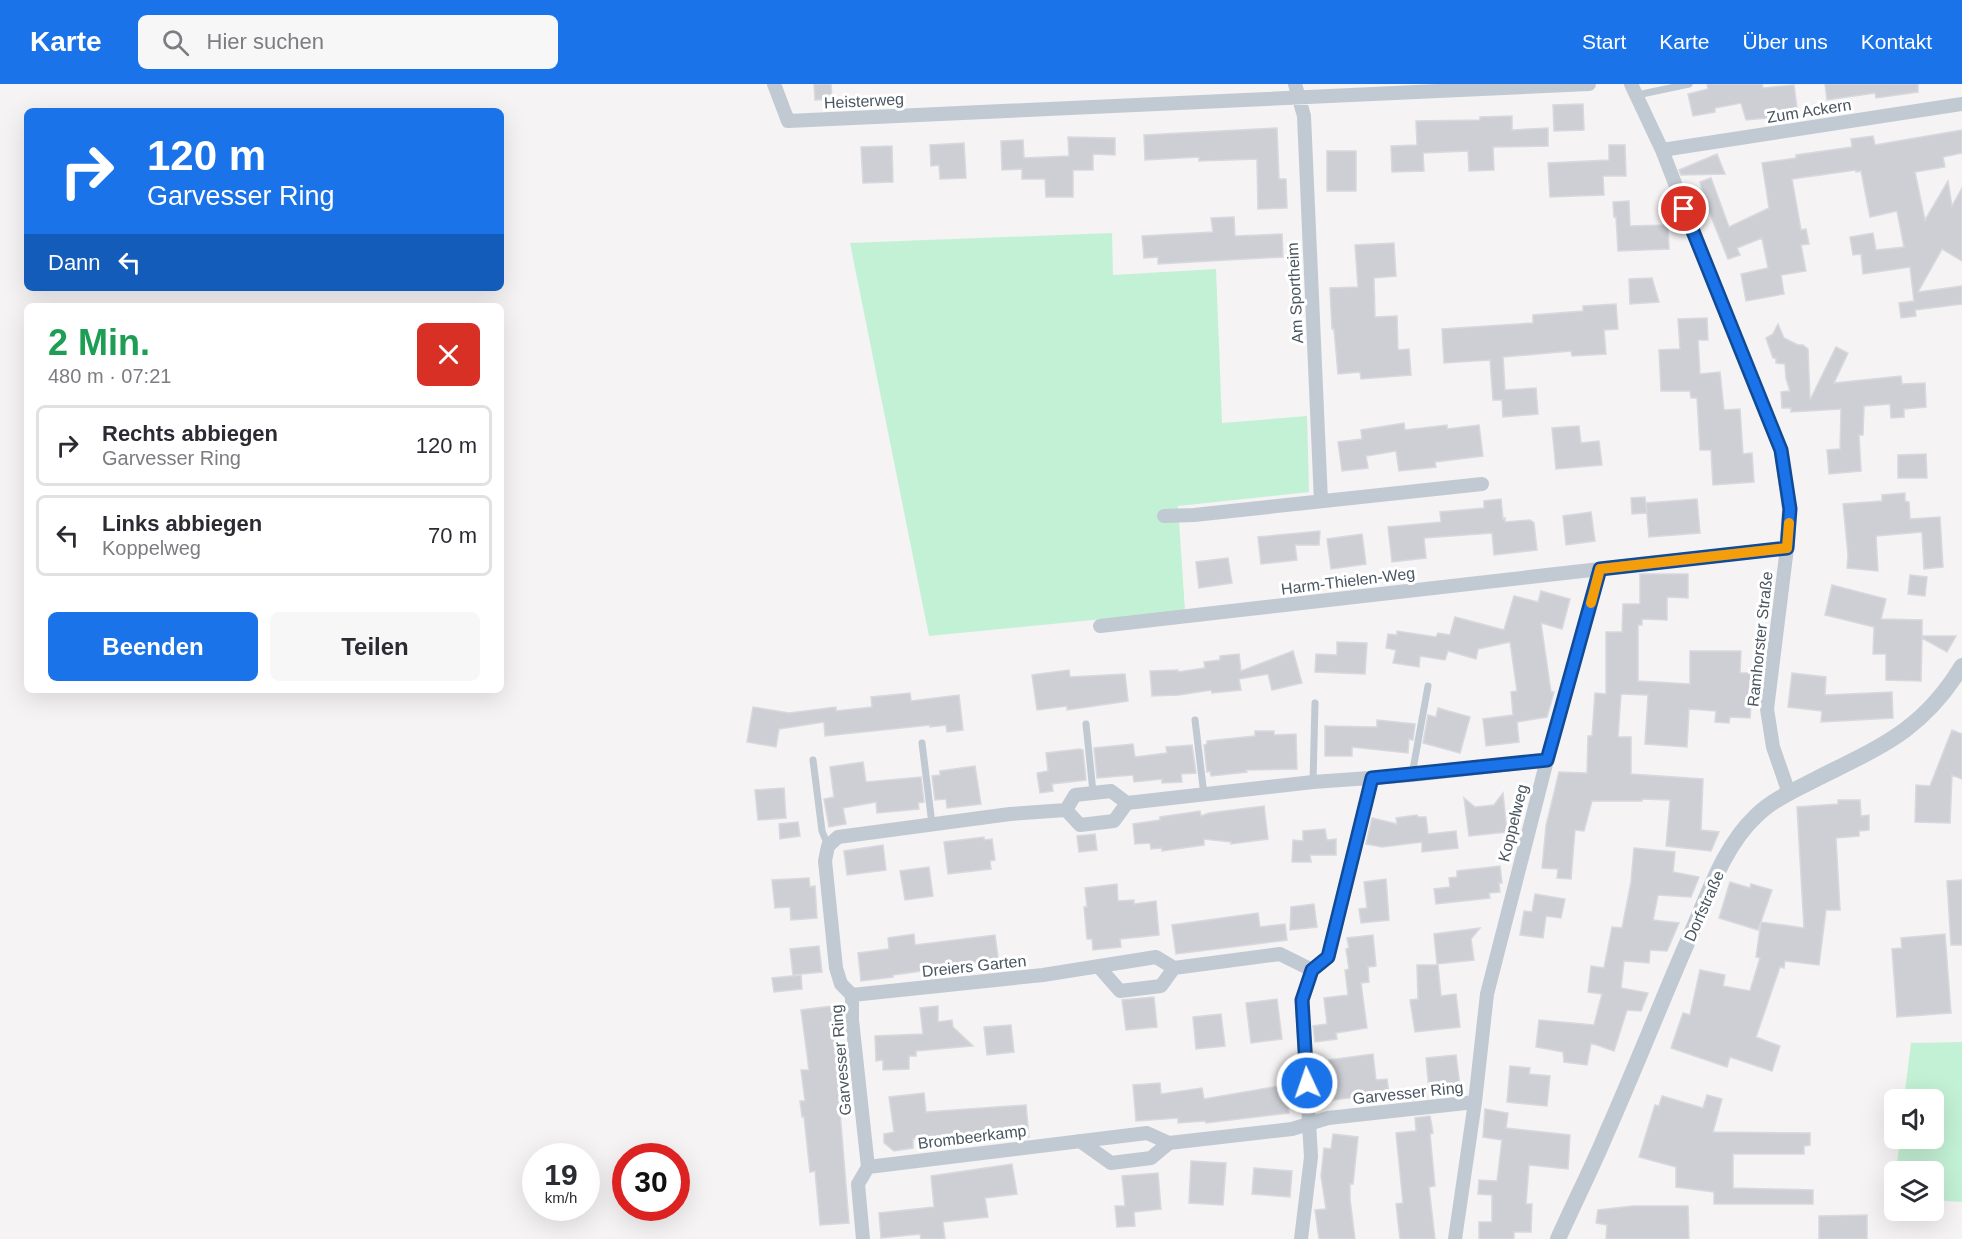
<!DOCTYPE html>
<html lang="de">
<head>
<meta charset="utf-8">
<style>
  body { margin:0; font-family:Arial,sans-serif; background:#f7f7f7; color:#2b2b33; height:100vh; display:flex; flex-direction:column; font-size:22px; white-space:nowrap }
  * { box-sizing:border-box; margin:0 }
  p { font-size:20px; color:#7c7c81 }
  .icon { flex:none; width:33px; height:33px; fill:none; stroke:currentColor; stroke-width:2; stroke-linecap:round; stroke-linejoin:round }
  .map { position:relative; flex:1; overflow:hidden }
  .drawer { position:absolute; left:24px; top:219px; width:480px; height:390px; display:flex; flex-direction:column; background:#fff; border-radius:9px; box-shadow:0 6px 24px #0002 }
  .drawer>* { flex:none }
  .guide { position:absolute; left:24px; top:24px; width:480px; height:183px; border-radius:9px; box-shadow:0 6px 24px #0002; background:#1a73e8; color:#fff; overflow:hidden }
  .fabs { position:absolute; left:1884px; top:1005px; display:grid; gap:12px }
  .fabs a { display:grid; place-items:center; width:60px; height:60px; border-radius:9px; background:#fff; box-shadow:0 6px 24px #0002; font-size:30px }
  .speed { position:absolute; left:522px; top:1059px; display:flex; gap:12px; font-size:30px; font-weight:700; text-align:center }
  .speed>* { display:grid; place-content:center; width:78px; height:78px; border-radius:50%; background:#fff; box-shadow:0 6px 24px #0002; line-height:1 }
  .speed small { font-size:15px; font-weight:400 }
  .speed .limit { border:9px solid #d22; background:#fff; color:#111 }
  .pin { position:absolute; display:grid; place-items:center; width:51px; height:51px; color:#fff; margin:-26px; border:3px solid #fff; border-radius:50%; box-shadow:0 2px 6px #0007 }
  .me { position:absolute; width:66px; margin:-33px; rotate:357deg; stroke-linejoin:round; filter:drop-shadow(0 0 4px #0008) }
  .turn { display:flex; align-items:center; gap:21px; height:126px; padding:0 24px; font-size:27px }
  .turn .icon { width:78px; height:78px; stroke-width:2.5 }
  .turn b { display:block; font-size:42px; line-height:51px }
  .then { display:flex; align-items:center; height:57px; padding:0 24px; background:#0003; gap:12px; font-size:22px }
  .round { display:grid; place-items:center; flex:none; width:63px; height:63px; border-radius:9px; background:#f7f7f7 }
  .headline { display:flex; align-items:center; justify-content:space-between; height:102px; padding:0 24px }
  h1 { font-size:36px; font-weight:700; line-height:45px; color:#1e9e55 }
  .cta { display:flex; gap:12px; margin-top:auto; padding:12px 24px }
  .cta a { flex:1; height:69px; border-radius:9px; background:#1a73e8; color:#fff; font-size:24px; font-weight:700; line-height:69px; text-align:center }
  .cta a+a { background:#f7f7f7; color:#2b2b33 }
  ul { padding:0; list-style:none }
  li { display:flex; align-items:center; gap:18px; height:81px; margin:0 12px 9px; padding:0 12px; border:3px solid #e1e1e2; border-radius:9px }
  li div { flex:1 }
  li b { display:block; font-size:22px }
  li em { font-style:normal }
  header { display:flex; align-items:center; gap:36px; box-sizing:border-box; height:84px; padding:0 30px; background:#1a73e8; color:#fff }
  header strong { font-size:28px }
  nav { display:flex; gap:33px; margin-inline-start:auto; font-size:21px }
  .search { width:420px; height:54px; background:#f7f7f7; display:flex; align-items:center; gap:15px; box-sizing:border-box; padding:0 21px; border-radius:9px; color:#7c7c81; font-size:22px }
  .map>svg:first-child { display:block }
  .green { fill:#c3f1d5 }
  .building { fill:#cdcfd5; stroke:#d7d9de; stroke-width:1.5 }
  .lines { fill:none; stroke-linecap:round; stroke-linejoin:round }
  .service { stroke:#c1cad2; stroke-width:7 }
  .minor { stroke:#c1cad2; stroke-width:14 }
  .tertiary { stroke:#c1cad2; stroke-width:16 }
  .route-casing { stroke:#114b97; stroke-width:15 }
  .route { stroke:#1a73e8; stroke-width:10 }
  .slow { stroke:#f59e0b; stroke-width:10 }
  .labels { text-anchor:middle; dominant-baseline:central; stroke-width:6; stroke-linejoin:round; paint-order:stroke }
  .street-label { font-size:16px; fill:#4a5661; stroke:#fff }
</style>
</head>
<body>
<header>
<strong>Karte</strong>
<div class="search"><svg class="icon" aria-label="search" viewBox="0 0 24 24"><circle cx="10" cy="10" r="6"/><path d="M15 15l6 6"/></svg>Hier suchen</div>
<nav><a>Start</a><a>Karte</a><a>Über uns</a><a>Kontakt</a></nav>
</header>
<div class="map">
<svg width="1962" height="1155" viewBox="0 0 1962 1155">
  <rect width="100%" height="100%" fill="#f5f3f3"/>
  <path class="green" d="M1112,149L1113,191L1216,185L1222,339L1307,332L1309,408L1178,422L1185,527L929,552L850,159Z
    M1962,958V1118L1934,1116V1088L1896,1087L1900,1055L1934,1054V1016L1904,1015L1911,959Z"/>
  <path class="building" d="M814,0H831L832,15L815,16Z
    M1707,0H1762L1763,4L1794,1L1798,31L1746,36L1741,19L1715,24V28L1693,32L1688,10L1708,5Z
    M1825,0H1918V8L1876,14L1875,9L1827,16Z
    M1583,20L1584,46L1554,47L1553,21Z
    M1512,32V46L1548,44V62L1493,63L1494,86L1469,87L1468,67L1423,69L1424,87L1392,88L1391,62L1417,61L1416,37L1480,36V33Z
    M1277,44L1279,95H1286L1287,124L1258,125L1257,75L1199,77V73L1145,76L1144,51Z
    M1962,46V69L1943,73L1945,83L1915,88L1925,136L1948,97L1952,122L1962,104V177L1942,165L1918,208L1962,202V220L1915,226L1916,232L1901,234L1899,219L1914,217L1910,183L1863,190L1861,170L1853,171L1850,153L1873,149L1876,166L1904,163L1897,127L1870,133L1861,87L1856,88V86L1792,95L1801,146L1806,145L1809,160L1801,161L1806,187L1781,191L1784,210L1746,217L1741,190L1768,184L1762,154L1737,164L1740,171L1728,175L1704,115L1700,98L1711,94L1729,143L1769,124L1762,79L1796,74V71L1852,63L1851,55L1873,52L1875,61Z
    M1068,53L1115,54V71L1093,70V86H1073V113H1046L1045,95H1022V85L1002,86L1001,57L1023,56L1024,74L1069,72Z
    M964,59L966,94L940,95L939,81L931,82L930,61Z
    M1609,61H1625L1626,92H1603L1604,111L1550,113L1548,79L1609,76Z
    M892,62L893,98L863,99L861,63Z
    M1327,67H1356V107H1327Z
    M1717,70L1725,90L1681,91L1679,86Z
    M1629,117L1630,142L1668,141L1669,165L1618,167L1616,132L1614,133L1613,118Z
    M1234,133L1235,152L1282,150L1283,173L1158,180V173L1144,174L1142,152L1213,148L1211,134Z
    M1394,159L1396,192L1374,194L1375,233L1397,232L1398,266L1409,265L1411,291L1361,295L1360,288L1338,290L1334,245H1332L1330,204L1358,203L1355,161Z
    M1652,194L1659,218L1630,220L1629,195Z
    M1616,220L1618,245L1604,246L1606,270L1572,272L1571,267L1503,273L1505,306L1536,304L1538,330L1503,333L1502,316H1493L1490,276L1444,279L1442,245L1533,239V231L1583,227V222Z
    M1707,234L1708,256H1698L1700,290L1720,288L1724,326L1740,325L1743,370L1752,369L1754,398L1713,401L1711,366H1700L1697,314H1691L1690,307H1661L1659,266L1680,265L1678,235Z
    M1778,240L1784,254L1798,261H1803L1808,265L1810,316L1836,263L1848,269L1834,299L1901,292L1902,300L1925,299L1926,323L1904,325V333L1891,334L1890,320L1864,322L1863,351H1859L1861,387L1829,390L1827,366L1840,365L1841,325L1791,328V324H1782L1781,308L1790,307L1786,294L1785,280L1776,279V274H1773L1766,254L1773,250Z
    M1404,339L1405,346L1447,341V345L1479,341L1483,372L1435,378L1436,383L1399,387L1396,367L1366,372L1368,384L1342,387L1338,358L1362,355L1361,346Z
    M1579,342L1581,359L1599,357L1602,381L1556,385L1552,344Z
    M1926,370L1927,394H1898V371Z
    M1905,409V417L1909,418L1910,435L1940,433L1943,483L1924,485L1922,448L1876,452L1878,487L1847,484L1848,471L1843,420L1882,417V411Z
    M1645,413L1647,429L1632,430L1631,414Z
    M1501,415L1503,435L1505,434V438L1530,436L1534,439L1537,466L1494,471L1492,449L1424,454L1426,474L1392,478L1388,443L1441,438L1440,428L1484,424V417Z
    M1697,415L1700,449L1649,453L1646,419Z
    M1591,428L1595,457L1566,461L1563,432Z
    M1320,447L1319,461H1295L1297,476L1261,480L1258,453Z
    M1362,450L1366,480L1331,485L1327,455Z
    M1228,474L1232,499L1199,504L1196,478Z
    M1640,490H1688V514L1667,513V536L1642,535V541H1638V597L1690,600V567H1741L1740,589H1759V604H1752L1750,634L1730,633L1729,639L1715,638L1716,627L1689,625L1687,663L1645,660L1648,611L1621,610L1618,653H1631V690L1703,695L1701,746L1719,748L1711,767L1666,762L1670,716L1642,715V717H1592L1584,747L1575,746L1571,795L1557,794L1558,785L1542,784L1546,742L1559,688L1587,689L1588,652H1592L1595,609L1606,610V548H1622L1623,520H1640Z
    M1910,491L1927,493L1925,512L1908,510Z
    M1832,501L1886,515L1881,535L1922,536V552H1956L1947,568L1922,554L1921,597L1886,596V570H1873L1874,543L1825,531Z
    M1541,507L1570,515L1562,545L1541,539L1551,608H1554L1547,633L1517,638L1519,658L1486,662L1483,635L1513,631L1511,608L1517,607L1510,558L1478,565L1476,575L1448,567L1445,576L1420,572L1419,583L1393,579L1396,566L1386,564L1388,550L1397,551V547L1436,553L1438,549L1450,551L1455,533L1504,546L1514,512L1538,518Z
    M1337,558L1367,559L1365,590L1315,588L1316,570L1337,571Z
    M1293,567L1302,599L1272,606L1268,590L1239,595L1241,606L1212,609L1211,606L1179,611L1152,612L1150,587L1178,586V588L1205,584L1204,578L1220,576V572L1239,570L1241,587Z
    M1069,586L1070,593L1125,590L1128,617L1067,626V622L1037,626L1032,591Z
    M1792,589L1826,593L1825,611L1892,608L1893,634L1821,638L1822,627L1788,623Z
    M910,609L911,617L959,611L963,646L947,648L946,641L930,643V641L825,652L824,638L779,645L776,663L747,658L753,623L789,629L836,623V627L872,623L871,613Z
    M1438,624L1470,633L1460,669L1423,659L1428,631L1436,633Z
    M1377,636L1415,640L1413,656L1409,655L1408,669L1352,663V672H1325V642L1377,643Z
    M1952,646L1962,650V695L1952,691L1950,739L1915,738L1916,701L1930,702Z
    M1255,647H1274V651L1296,650L1297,685L1246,686L1247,688L1211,692L1210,687L1207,688L1204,661L1207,660V657L1255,652Z
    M1133,660L1135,673L1167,669L1166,663L1192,661L1196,689L1181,690L1182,698L1162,699V695L1134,698L1133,691L1097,694L1094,664Z
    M1080,665L1083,666L1086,696L1052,700L1053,707L1040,709L1037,689L1048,687L1046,669Z
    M863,678L866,698L921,693L924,718L918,719L919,725L877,729L876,718L843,724L846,740L829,743L824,715L834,713L830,683Z
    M975,682L981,720L947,724L946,715L935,716L932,692L940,691V687Z
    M784,704L786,734L758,736L755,706Z
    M1503,709L1507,748L1469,752L1464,714L1475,723L1485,722L1494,721Z
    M1838,716H1860L1861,732L1869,731V746L1859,747V752L1836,754L1840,826H1826L1819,881L1785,877L1784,884L1780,883L1756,953L1780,962L1772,987L1730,973L1727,983L1671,964L1683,929L1690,931L1700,886L1725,891L1723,902L1750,907L1760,874L1756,873L1761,838L1804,844L1797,723L1838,720Z
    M1264,722L1268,755L1231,760V758L1204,755V761L1162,767V764L1151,765L1150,759L1135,760L1133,740L1160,736V733L1200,727L1201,732L1209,729Z
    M1417,731L1418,733H1426L1428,750L1456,747L1458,764L1422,768V758L1382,763L1366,760L1372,734L1397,740L1396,734Z
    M798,738L800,752L780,755L779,740Z
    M1325,745L1327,756L1336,755V771H1310L1311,778H1292L1293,756L1303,757V747Z
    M1095,750L1097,766L1079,768L1077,752Z
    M984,753V756L992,755L995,776L990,777L991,785L948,790L944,758Z
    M883,761L886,786L847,791L844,767Z
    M1634,764L1675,768L1673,788L1699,793L1691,813L1658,811L1653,836L1679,839L1667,867L1650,866L1649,879L1624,877L1621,904L1648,909L1641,927L1627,926L1614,967L1591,959L1587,981L1564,978L1563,968L1536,963L1539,936L1594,941L1602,910L1588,908L1591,882L1604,884L1612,843L1622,844L1631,798Z
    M1500,782L1502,799H1499L1500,808L1489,809L1490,814L1436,820L1434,805L1450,803L1449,794L1457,793V787Z
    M929,783L933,812L905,816L900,787Z
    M809,794L810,803L815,802L817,834L791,836L790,823L775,824L772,796Z
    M1386,795L1389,836L1361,839L1359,825L1367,824L1364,798Z
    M1962,796V861H1951L1947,797Z
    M1730,798L1750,804L1751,800L1772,806L1758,846L1719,834Z
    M1117,800L1118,817L1134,816V820L1156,817L1159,851L1120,855L1121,863L1093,866L1092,855H1087L1084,823H1087L1085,804Z
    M1535,810L1565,815L1561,834L1546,832L1543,854L1520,851L1524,827L1532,828Z
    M1314,820L1317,843L1290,846L1291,823Z
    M1258,829L1260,843L1285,840L1287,856L1176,870L1172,841Z
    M1480,844L1471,855L1474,876L1437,880L1434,850Z
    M914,850L915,861L995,851L999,880L966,884V881L893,891V893L861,897L858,869L889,865L888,854Z
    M1945,850L1951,929L1897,933L1892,865L1902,864L1901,854Z
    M1373,851L1376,882L1368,883L1369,898L1361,899L1367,944L1336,949L1337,955L1315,958L1313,942L1327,940L1324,914L1348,911L1345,886L1349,885L1346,865L1349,864L1347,854Z
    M819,862L822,888L793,891L790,865Z
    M1417,881H1438L1441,912L1456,910L1460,943L1415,948L1410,916L1418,915Z
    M801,891L802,905L774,908L772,894Z
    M1154,913L1157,943L1126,946L1122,916Z
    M1277,915L1282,955L1251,959L1246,919Z
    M832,922L843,1015H839L849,1139L820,1141L815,1087L810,1088L804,1033H802L800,1017H805L801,986H809L801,926Z
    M938,922V938L952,936L953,943L973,962L916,967V972H909V985L883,986V976L876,977L875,952L923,950L920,924Z
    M1221,930L1225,962L1196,965L1193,933Z
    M1011,941L1014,968L987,971L984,943Z
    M1373,970L1376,996L1387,995L1389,1009L1325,1017L1323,999L1331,998L1329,976Z
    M1456,971L1460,1002L1429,1006L1426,974Z
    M1510,982L1530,984L1529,990L1550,992L1547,1022L1507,1018Z
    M1160,999L1161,1010L1202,1004L1204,1015L1285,1001L1289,1029L1206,1039L1205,1037L1178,1039V1034L1136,1037L1133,1001Z
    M1425,1006L1427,1014L1413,1016L1412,1009Z
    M924,1009L926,1028L1026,1021L1029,1053L1000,1055V1051L948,1056V1050L913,1055V1064L894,1067L884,1059V1050L894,1048L889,1013Z
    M1707,1011L1722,1015L1713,1048L1810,1049V1061L1804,1062V1070H1733V1104L1813,1106V1120H1714V1108L1676,1103V1083L1639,1073L1655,1021L1659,1022L1662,1012L1703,1024Z
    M1485,1025L1508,1029L1506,1044L1570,1051L1568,1085L1529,1081L1526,1120H1532L1531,1148H1514V1155H1479V1138H1492V1111L1478,1110L1479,1096L1497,1097L1502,1056L1483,1053Z
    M1430,1032L1433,1049L1430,1050L1435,1102L1429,1103L1435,1155H1400L1396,1120L1403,1119L1396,1049L1416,1047L1415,1034Z
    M1333,1050L1358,1053L1353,1100H1350V1115L1355,1155H1319L1315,1126L1326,1125L1321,1092L1324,1064L1331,1065Z
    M1191,1077L1226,1079L1223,1121L1189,1119Z
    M1012,1080L1017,1110L985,1114L988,1133L943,1138L945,1155H921L920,1150L881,1154L879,1129L934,1123L931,1092Z
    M1254,1084L1292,1087L1290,1113L1252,1110Z
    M1158,1089L1161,1125L1134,1128L1135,1142L1117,1143L1115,1122H1125L1122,1092Z
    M1633,1122H1688L1689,1155H1606L1607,1141L1596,1139L1598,1126Z
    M1867,1131V1155H1819V1132Z"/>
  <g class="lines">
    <path class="service" d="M1637,11L1689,0
      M1195,636L1204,711
      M1086,640L1093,708
      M922,659L932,740
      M813,676L822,747L828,762
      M1412,691L1428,602
      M1313,698L1315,619"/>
    <path class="minor" d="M774,0L788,37L1589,0
      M1295,0L1304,32L1321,417
      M1631,0L1662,66L1723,223L1781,366L1789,425L1787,464L1767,625L1773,663L1789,709
      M1662,66L1962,20
      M1164,432L1194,431L1482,400
      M1100,542L1600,485
      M1066,726L1080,741L1114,737L1127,719
      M1098,882L1120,907L1161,902L1174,884
      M852,911L1043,891L1156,873L1174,884L1280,870L1312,886
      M1080,1057L1111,1079L1151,1074L1169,1059
      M868,1083L1147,1049L1169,1059L1292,1045L1328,1034L1475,1018
      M863,1155L858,1100L868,1083L852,936V911L841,900L836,884L825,777L828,762L838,753L1010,730L1066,726L1075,711L1111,707L1127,719L1313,698L1412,691L1547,676
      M1301,1155L1311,1073L1302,916L1312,886L1328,873L1372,694
      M1455,1155L1475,1018L1487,910L1547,676L1600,485L1787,464"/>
    <path class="tertiary" d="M1558,1155C1574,1119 1592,1084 1607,1048C1635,985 1660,921 1687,859C1707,816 1721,765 1756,732C1773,715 1797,705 1818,694C1882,662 1923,646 1962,582"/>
  </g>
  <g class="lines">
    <g class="route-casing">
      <path id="route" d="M1307,999L1302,916L1312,886L1328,873L1372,694L1547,676L1600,485L1787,464L1790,425L1781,366L1684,125"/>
    </g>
    <use href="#route" class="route"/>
    <path class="slow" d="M1591,519L1600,485L1787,464L1789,439"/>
  </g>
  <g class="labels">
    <g class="street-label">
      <text transform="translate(864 17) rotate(-3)">Heisterweg</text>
      <text transform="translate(1809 27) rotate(-9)">Zum Ackern</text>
      <text transform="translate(1295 209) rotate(-93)">Am Sportheim</text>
      <text transform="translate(1348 497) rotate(-7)">Harm-Thielen-Weg</text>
      <text transform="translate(1760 555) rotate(-84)">Ramhorster Straße</text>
      <text transform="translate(1513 739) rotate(-76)">Koppelweg</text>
      <text transform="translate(1704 822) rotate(-66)">Dorfstraße</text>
      <text transform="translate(974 882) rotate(-6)">Dreiers Garten</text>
      <text transform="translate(841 976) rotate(-95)">Garvesser Ring</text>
      <text transform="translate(1408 1009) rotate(-6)">Garvesser Ring</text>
      <text transform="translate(972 1053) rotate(-7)">Brombeerkamp</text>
    </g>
  </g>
</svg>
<div class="fabs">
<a><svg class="icon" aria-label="sound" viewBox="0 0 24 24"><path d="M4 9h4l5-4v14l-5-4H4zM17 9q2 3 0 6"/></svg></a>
<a><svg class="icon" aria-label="layers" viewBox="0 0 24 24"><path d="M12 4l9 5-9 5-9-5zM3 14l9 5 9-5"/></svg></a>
</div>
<div class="speed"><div>19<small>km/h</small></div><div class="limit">30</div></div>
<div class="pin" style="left:1684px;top:125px;background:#d93025"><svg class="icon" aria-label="arrive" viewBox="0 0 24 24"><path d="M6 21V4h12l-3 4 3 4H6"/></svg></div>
<svg class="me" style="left:1307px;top:999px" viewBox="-20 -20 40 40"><circle r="17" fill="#1a73e8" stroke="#fff" stroke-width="3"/><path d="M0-11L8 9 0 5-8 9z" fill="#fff"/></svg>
<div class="guide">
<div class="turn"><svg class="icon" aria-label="right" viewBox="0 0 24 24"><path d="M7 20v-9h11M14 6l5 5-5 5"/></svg><div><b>120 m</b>Garvesser Ring</div></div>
<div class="then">Dann<svg class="icon" aria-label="left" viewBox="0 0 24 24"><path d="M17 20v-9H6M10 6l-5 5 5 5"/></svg></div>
</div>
<section class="drawer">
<div class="headline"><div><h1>2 Min.</h1><p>480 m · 07:21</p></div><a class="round" style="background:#d93025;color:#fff"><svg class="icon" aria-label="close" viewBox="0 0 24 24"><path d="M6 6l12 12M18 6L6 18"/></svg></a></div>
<ul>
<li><svg class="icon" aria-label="right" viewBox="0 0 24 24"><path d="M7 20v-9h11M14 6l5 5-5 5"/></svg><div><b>Rechts abbiegen</b><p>Garvesser Ring</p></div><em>120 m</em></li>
<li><svg class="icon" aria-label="left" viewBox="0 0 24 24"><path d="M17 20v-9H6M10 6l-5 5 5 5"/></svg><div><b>Links abbiegen</b><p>Koppelweg</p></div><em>70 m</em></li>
</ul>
<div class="cta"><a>Beenden</a><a>Teilen</a></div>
</section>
</div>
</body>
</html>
